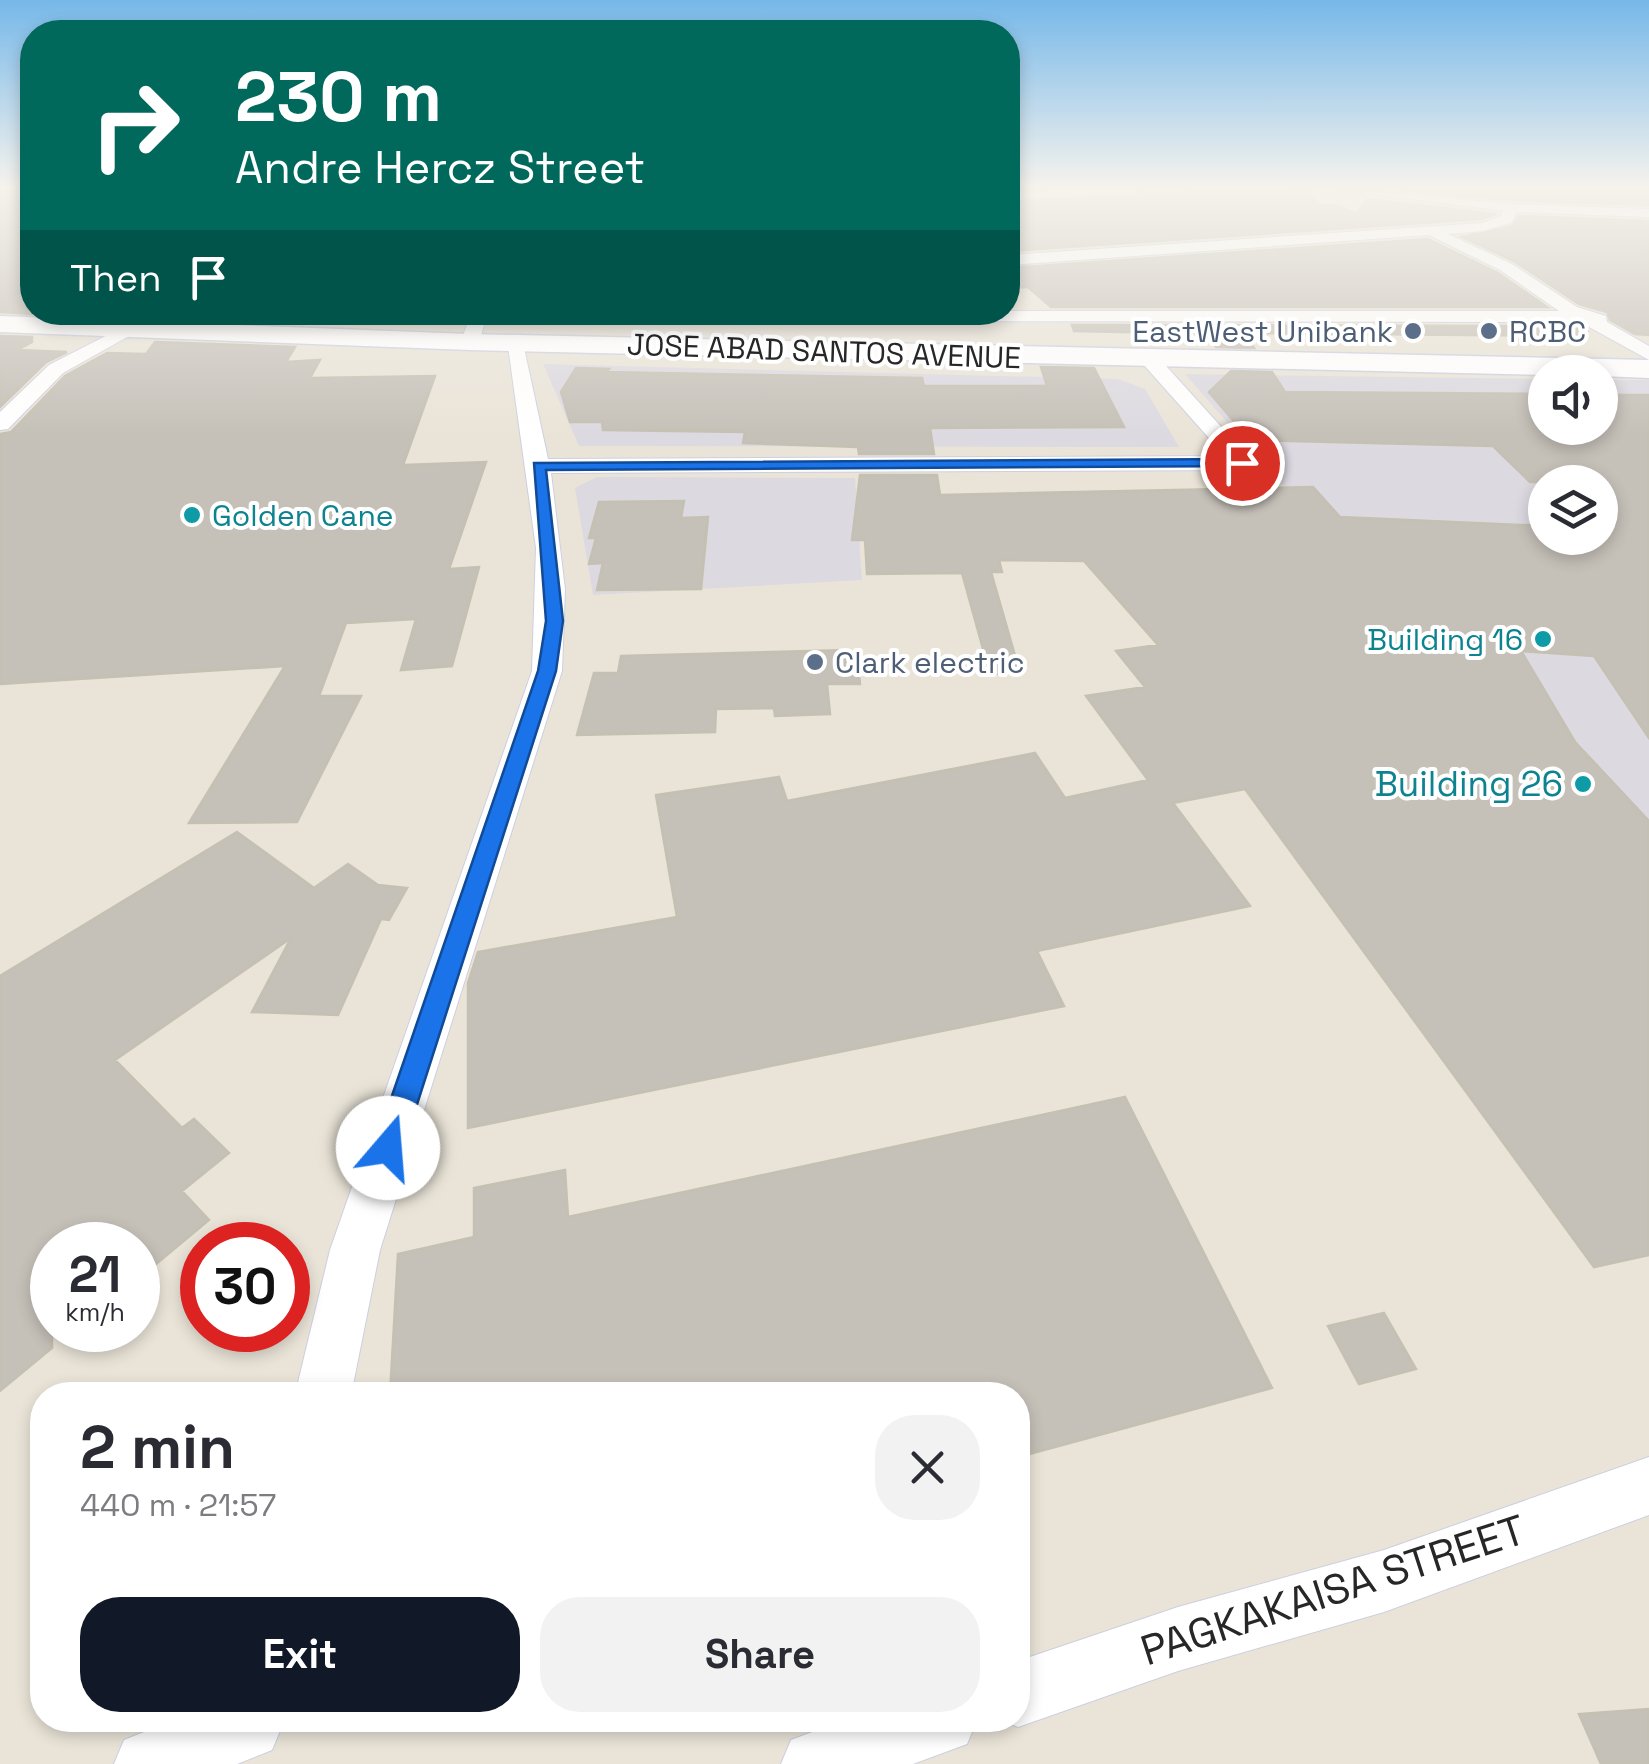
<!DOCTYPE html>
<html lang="en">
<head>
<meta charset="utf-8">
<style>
  body { margin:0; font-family:"Space Grotesk",sans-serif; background:#f2f2f3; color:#2b2b33; height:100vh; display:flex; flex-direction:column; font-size:38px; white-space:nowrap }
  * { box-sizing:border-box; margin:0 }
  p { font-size:32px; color:#7c7c81 }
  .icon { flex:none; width:55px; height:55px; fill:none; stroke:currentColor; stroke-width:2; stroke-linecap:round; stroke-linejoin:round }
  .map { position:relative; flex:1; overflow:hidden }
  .drawer { position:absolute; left:30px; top:1382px; width:1000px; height:350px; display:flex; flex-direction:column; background:#fff; border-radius:40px; box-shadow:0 5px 15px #0003 }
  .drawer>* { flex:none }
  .top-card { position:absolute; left:20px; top:20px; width:1000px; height:305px; border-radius:40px; box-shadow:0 5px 15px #0003; background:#00695c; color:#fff; overflow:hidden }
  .tools { position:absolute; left:1528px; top:355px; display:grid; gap:20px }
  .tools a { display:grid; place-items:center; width:90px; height:90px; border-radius:50%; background:#fff; box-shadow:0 5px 15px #0003; font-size:50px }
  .speed { position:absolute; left:30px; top:1222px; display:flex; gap:20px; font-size:50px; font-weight:700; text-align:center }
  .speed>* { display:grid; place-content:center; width:130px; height:130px; border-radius:50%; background:#fff; box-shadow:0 5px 15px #0003; line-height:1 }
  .speed small { font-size:25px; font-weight:400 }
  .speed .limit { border:15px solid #d22; background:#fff; color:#111 }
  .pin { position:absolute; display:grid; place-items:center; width:85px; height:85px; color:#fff; margin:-42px; border:5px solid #fff; border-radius:50%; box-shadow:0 2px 10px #0007 }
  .me { position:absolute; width:110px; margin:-55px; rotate:18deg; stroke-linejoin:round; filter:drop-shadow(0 0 8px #0008) }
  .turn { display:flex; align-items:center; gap:35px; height:210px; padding:0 50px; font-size:45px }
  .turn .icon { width:130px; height:130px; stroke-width:2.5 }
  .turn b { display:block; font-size:70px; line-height:85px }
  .then { display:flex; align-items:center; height:95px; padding:0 50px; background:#0003; gap:20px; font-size:38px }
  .round { display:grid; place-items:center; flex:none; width:105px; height:105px; border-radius:40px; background:#f2f2f3 }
  .summary { display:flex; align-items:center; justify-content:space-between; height:170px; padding:0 50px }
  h1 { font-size:60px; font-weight:700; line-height:75px }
  .button { display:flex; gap:20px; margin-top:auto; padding:20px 50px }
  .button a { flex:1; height:115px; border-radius:40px; background:#111827; color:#fff; font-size:40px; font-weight:700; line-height:115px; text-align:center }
  .button a+a { background:#f2f2f3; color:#2b2b33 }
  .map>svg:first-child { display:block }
  .industrial { fill:#dcd9e1; fill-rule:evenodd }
  .building { fill:#c5c0b8; stroke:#c4c0b2; stroke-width:2.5 }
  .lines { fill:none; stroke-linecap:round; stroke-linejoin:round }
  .street-casing { stroke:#cdcfe0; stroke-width:2 }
  .secondary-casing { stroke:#cdcfe0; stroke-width:3 }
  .street { fill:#fff; fill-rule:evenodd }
  .secondary { fill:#fff; fill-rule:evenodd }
  .route { fill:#1a73e8; stroke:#114b97; stroke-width:2.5 }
  .service-dot { fill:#5c6f8a; stroke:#fff; stroke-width:4 }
  .culture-dot { fill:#0f9aa8; stroke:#fff; stroke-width:4 }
  .labels { text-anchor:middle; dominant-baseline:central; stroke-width:8; stroke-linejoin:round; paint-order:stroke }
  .far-service-label { font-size:30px; fill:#4e5e75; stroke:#fff; text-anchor:start }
  .far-street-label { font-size:30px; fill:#272727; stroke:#fff }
  .far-culture-label { font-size:30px; fill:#0d838f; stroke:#fff; text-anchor:start }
  .culture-label { font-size:35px; fill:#0d838f; stroke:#fff; text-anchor:end }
  .near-street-label { font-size:42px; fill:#272727; stroke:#fff }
</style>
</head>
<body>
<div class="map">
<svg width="1649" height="1764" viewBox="0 0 1649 1764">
  <rect width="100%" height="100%" fill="#eae4d8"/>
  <path class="industrial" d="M543,364L1118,379L1145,389L1179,447L579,446Z
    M1185,374L1545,379V428H1600V380H1649V911L1405,612L1276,478ZM1545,482H1600V538H1545Z
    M597,477L855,478L862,580L593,595L575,488Z"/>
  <path class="building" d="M0,189H32V273L22,279L32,280V314L0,312Z
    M1409,189H1649V205L1511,200L1406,191Z
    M1224,191L1308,193L1321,206L1337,205L1357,214L1367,199L1496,214L1481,219L1008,251V202Z
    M1518,216L1649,221V335L1635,334L1610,320L1607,312L1579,304L1514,261L1462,237L1513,226Z
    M1428,239L1498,273L1547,307H1051L1028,287L1008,288V268Z
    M177,312H301L302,324L172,319Z
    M1072,325L1565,326L1589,331L1574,330L1583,336L1245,333L1254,348L1216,347L1208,334L1074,331Z
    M0,336L32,337V342L17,350L67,352L46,362L0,407Z
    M155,342L295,347L286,362L320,360L310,378L435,376L403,465L486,462L449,569L479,567L452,666L401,670L416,619L346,623L319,696H361L297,822L189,823L285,666L0,684V434L11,432L65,376L107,353L146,354Z
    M1041,367L1094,368L1124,427L930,428L934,454H859L858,447L743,443L745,432L603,430L602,422H570L561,392L576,368L609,369L606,372L922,378L924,386H1047Z
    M1231,371L1272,372L1285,392L1545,394V428H1600V395H1649V738L1594,656L1521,651L1575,742L1649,821V1255L1594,1267L1245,789L1173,803L1250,906L1037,951L1064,1006L468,1128V983L478,952L677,917L656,795L779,777L787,801L1035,753L1065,798L1148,780L1086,696L1145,687L1116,651L1158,645L1084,561L999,560L1002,572H991L1020,673L990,674L962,573L867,574L865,540H852L860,475H937L940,495L1313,487L1340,517L1545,526V538H1600V482H1530L1493,446L1250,440L1209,392Z
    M684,501L681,518L708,517L701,589L597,590L603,563L589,564L596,538H589L599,502Z
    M849,650L857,654L860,684H827L830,714L775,716L774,708L716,709L715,732L577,735L594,673H618L621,656Z
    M237,832L314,888L348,864L378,885L407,888L389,920L381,919L338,1015L252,1012L291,938L115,1060L182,1128L194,1119L229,1153L182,1191L209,1220L138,1279V1245H52V1348L0,1391V976Z
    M1125,1097L1272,1388L1018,1457V1395H390L398,1254L474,1237V1188L565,1170L568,1217Z
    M1384,1313L1416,1369L1359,1384L1328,1326Z
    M1649,1709V1764H1601L1579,1714Z"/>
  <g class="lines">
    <g class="street-casing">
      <path id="street" d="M1137,189L1131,193L1008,199V191Z
        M1336,189L1511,204L1649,209V217L1516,212L1512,222L1484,231L1448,234L1512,264L1577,307L1606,316L1607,322L1649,346V360L1589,327L1565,322L858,321L849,316L1008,311H1559L1500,270L1429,235L1008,265V255L1482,223L1501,216L1503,211Z
        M471,312H488L479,342L470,348L461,342Z
        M123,327L138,331L63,373L8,429L0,430V412L49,365Z
        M507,339L523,343L548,459L1225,456L1143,364V356H1157L1254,463L1243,470L551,473L565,589L562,671L380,1250L351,1395H295L330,1250L532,671L536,548Z
        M1649,1457V1515L1384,1612L1178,1671L1018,1727L1001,1720H1018V1661L1178,1607L1384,1550Z
        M174,1720H279L282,1726L272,1750L237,1764H114L124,1740Z
        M844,1720H977L967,1744L913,1764H781L791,1740Z"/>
    </g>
    <g class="secondary-casing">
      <path id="secondary" d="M0,316L470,334L1649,360V378L1600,376V372L1545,375L470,350L0,332Z"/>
    </g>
    <use href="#street" class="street"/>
    <use href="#secondary" class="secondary"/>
  </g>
  <linearGradient id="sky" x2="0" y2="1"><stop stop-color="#76b8e9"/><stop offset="0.43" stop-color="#f6f3ed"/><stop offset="1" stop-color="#f6f3ed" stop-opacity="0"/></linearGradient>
  <rect width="1649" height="436" fill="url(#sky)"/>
  <path class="route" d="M1242,459L1247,466L546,470L563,621L556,671L403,1148L399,1157L388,1161L378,1157L374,1148L538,671L546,621L534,463Z"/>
  <g class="service-dot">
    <circle cx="1413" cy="331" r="10"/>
    <circle cx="1489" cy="331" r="10"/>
    <circle cx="815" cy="662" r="10"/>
  </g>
  <g class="culture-dot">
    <circle cx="192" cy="515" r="10"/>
    <circle cx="1543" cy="639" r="10"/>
    <circle cx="1583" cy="784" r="10"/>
  </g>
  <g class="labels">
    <g class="far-service-label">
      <text x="1393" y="331" text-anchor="end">EastWest Unibank</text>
      <text x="1509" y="331">RCBC</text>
      <text x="835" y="662">Clark electric</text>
    </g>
    <g class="far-street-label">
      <text transform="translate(824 351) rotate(2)">JOSE ABAD SANTOS AVENUE</text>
    </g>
    <g class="far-culture-label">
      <text x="212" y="515">Golden Cane</text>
      <text x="1523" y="639" text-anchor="end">Building 16</text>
    </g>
    <g class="culture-label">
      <text x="1563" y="784">Building 26</text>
    </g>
    <g class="near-street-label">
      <text transform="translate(1333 1590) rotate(-18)">PAGKAKAISA STREET</text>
    </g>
  </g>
</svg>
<div class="tools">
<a><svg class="icon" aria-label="sound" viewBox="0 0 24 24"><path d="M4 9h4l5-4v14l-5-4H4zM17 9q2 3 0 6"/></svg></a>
<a><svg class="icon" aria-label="layers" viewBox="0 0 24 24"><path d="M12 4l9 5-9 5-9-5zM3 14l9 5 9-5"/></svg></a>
</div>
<div class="speed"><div>21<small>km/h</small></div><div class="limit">30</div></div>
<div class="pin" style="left:1242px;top:463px;background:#d93025"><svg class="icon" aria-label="arrive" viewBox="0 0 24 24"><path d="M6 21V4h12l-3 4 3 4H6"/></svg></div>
<svg class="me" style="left:388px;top:1148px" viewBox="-20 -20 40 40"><circle r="19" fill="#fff"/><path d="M0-13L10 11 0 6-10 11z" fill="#1a73e8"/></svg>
<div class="top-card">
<div class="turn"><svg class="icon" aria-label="right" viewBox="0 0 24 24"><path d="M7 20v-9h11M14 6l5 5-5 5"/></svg><div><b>230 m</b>Andre Hercz Street</div></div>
<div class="then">Then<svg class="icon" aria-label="arrive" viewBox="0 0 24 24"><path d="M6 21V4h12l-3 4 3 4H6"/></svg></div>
</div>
<section class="drawer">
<div class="summary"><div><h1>2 min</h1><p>440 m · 21:57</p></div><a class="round"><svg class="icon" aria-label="close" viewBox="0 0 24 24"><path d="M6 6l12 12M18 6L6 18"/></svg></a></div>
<div class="button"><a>Exit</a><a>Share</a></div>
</section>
</div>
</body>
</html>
